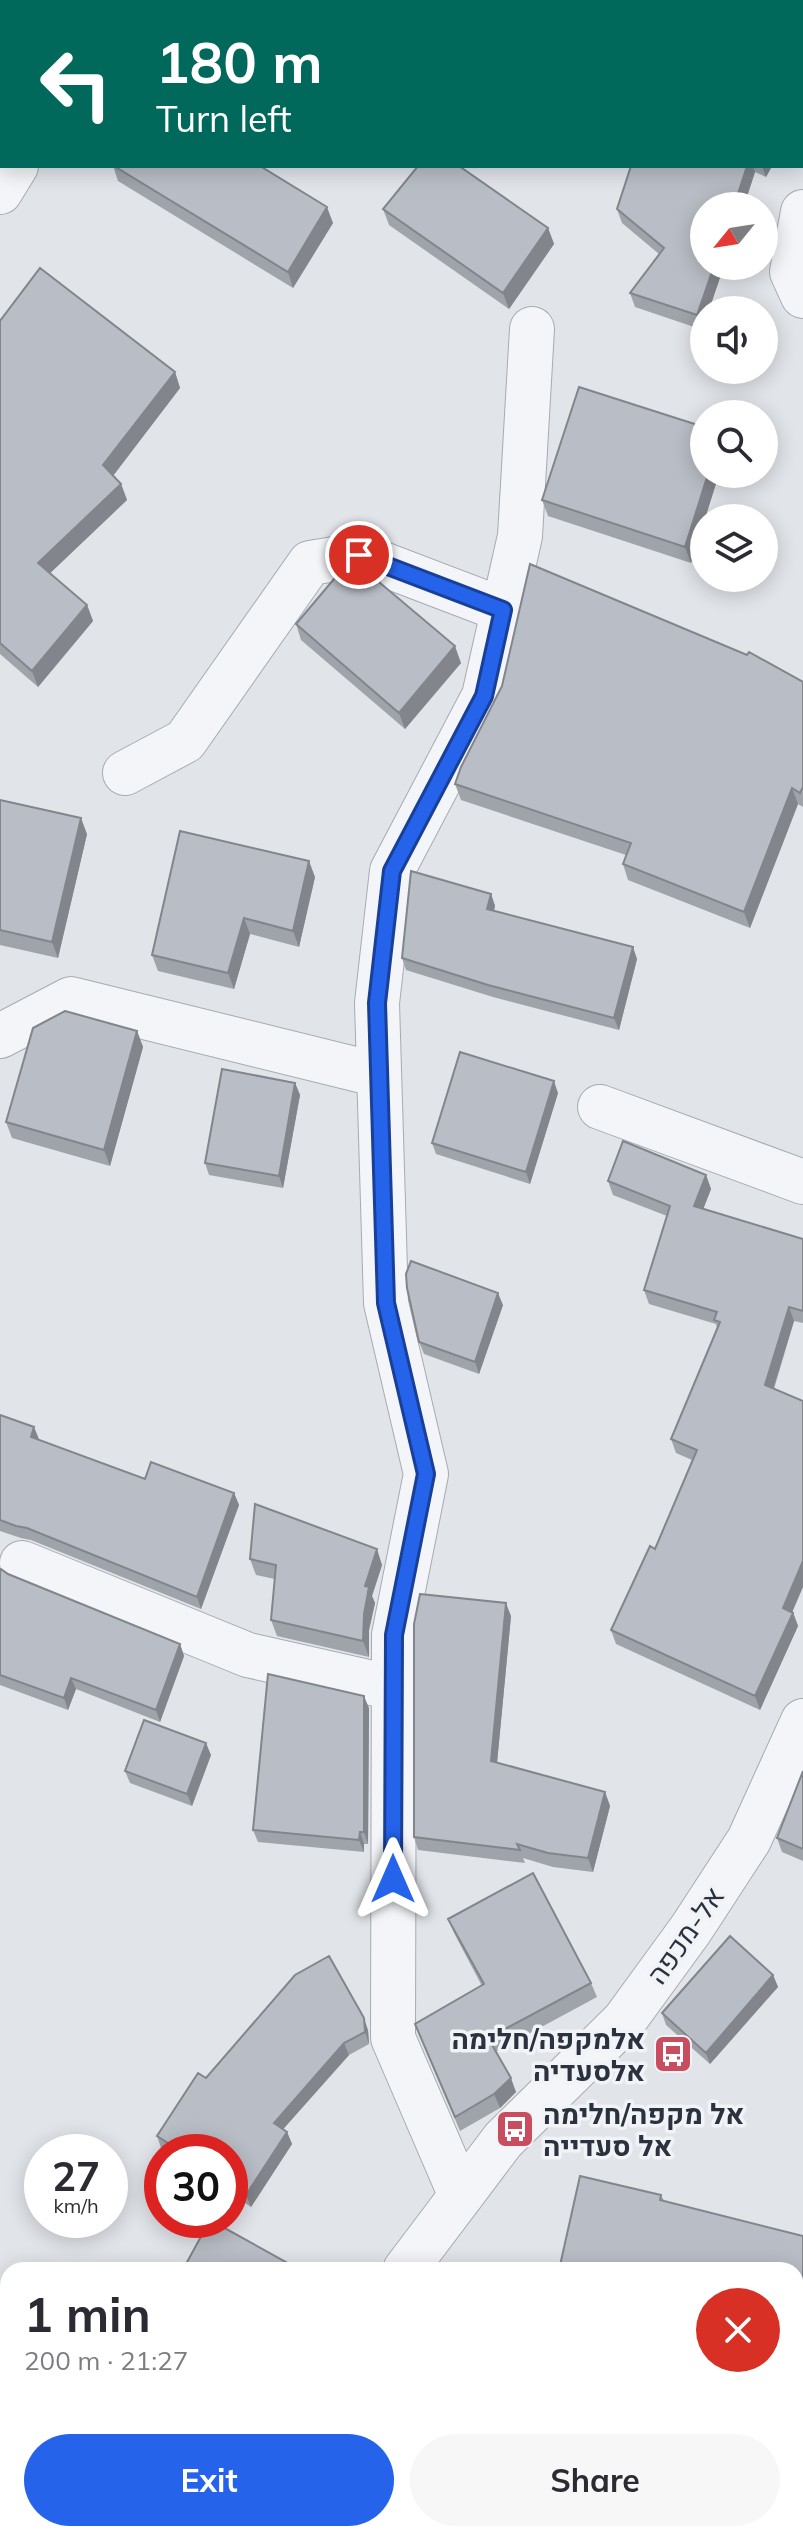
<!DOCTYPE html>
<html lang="en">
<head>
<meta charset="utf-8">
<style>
  body { margin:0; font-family:Mulish,Heebo,sans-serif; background:#f7f7f7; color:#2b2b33; height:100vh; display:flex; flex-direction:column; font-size:30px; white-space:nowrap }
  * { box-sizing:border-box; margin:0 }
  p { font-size:26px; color:#7c7c81 }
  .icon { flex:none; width:44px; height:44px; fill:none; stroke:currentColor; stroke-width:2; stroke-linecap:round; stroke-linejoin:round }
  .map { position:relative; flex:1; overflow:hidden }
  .side { position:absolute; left:0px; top:2262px; width:804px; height:280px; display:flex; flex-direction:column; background:#fff; border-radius:24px 24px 0 0; box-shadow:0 4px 20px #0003 }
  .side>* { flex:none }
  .guide { position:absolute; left:0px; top:0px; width:804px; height:168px; box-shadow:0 4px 20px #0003; background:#00695c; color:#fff; overflow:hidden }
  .needle { width:52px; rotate:240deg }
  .tools { position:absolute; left:690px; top:192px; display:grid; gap:16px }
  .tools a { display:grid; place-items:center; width:88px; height:88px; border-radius:50%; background:#fff; box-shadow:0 4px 20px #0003; font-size:40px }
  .speed { position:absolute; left:24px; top:2134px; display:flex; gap:16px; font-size:40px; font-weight:700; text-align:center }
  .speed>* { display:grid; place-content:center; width:104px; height:104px; border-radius:50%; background:#fff; box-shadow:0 4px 20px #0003; line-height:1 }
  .speed small { font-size:20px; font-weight:400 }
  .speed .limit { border:12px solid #d22; background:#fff; color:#111 }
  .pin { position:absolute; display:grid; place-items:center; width:68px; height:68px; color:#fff; margin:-34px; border:4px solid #fff; border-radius:50%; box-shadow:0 2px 8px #0007 }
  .me { position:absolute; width:88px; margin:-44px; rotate:0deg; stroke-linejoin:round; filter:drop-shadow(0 0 6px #0008) }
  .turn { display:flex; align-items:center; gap:28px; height:168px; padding:0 24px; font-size:36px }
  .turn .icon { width:104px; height:104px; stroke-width:2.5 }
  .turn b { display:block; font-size:56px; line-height:68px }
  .round { display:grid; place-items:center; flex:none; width:84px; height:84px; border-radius:42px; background:#f7f7f7 }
  .overview { display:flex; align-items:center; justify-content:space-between; height:136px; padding:0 24px }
  h1 { font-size:48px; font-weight:700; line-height:60px }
  .action { display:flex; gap:16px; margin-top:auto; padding:16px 24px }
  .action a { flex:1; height:92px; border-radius:48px; background:#2563eb; color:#fff; font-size:32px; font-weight:700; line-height:92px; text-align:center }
  .action a+a { background:#f7f7f7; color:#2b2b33 }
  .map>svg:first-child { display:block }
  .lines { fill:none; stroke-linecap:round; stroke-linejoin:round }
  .minor-casing { stroke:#a6abb3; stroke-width:46 }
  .minor { stroke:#f4f5f8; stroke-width:44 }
  .wall { fill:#9fa3aa }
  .shaded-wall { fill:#82858b }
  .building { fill:#b9bec6; stroke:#82858b; stroke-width:2 }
  .route-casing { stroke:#184099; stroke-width:20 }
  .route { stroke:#2563eb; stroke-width:14 }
  .labels { text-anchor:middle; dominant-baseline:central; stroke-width:7; stroke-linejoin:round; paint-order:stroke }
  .street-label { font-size:28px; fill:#2a3240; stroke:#f1f3f7 }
  .poi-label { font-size:28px; font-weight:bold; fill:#2a3240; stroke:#f1f3f7; text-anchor:end }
</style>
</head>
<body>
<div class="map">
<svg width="803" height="2542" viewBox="0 0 803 2542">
  <rect width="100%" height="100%" fill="#e1e4e9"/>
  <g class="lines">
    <g class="minor-casing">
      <path id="minor" d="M111,2L112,0
        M0,192L16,166
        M803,212L792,272L803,296
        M125,773L185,741L310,563L359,555L503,610
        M0,1036L71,999L379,1075
        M600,1107L803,1182
        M22,1563L248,1655L394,1688
        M461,2196L393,2038L394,1635L426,1474L386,1303L377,1003L392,871L484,696L520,536L532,329
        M405,2270L503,2140L624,2021L691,1929L749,1840L803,1721
        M796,2445L803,2425
        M267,2534L268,2542
        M479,2534L481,2542
        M787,2534V2542"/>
    </g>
    <use href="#minor" class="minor"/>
  </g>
  <path class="wall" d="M113,166H260L333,223L293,288L118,181Z
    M631,166H772L766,177L755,172L709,310H704L703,330L635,307L630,293L659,254L622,223L617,209Z
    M383,209L548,228L554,244L509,309L389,225Z
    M0,321L175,372L180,388L113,476L121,484L127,500L50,573L87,605L93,621L38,687L0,654Z
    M704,474H719L691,563L548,516L542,500Z
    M296,624L461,663L405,729L301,640Z
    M803,682V807L798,804L750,928L628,880L623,864L626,855L461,800L455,784Z
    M0,800L87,834L58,958L0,945Z
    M315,877L299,947L250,934L234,989L158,971L152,955Z
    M491,894L495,906L494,911L637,959L619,1030L493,997L406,970L402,958Z
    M137,1031L143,1047L110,1166L12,1138L6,1122Z
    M295,1083L300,1095L283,1188L209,1175L205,1163Z
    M558,1093L530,1184L436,1154L432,1143Z
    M706,1175L711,1189L703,1209L803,1239V1323L794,1321L774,1389L793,1612L798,1626L760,1710L616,1644L611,1630L655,1549L692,1460L676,1453L671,1439L717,1328L716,1324L649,1304L644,1290L667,1216L613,1195L608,1181Z
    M503,1305L479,1374L424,1354L419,1342Z
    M0,1415L38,1440L145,1479L234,1493L239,1505L201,1609L31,1540L21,1538L0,1531Z
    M250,1559L382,1565L372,1596L375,1603L369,1630V1657L277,1636L271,1620L275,1579L256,1575Z
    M0,1572L8,1574L180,1644L184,1656L160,1722L76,1689L68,1710L0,1685Z
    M511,1616L497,1762L605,1792L610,1806L593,1872L553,1867L523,1858L525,1863L418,1850L414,1837Z
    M369,1708L368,1844H364V1852L258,1842L253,1830Z
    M211,1755L192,1806L130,1783L125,1771Z
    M803,1771V1861L782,1852L777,1838Z
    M448,1919L591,1983L597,1997L495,2052L516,2092L500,2108L460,2131L415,2024L482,1986L454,1933Z
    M773,1975L778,1987L710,2064L666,2025L662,2013Z
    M368,2030L369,2044L349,2055L283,2129L287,2132L292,2144L251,2207L230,2193V2152H168L161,2148L157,2136L206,2078Z
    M661,2195L664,2201L803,2236V2382L796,2381V2270H559Z"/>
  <path class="shaded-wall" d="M672,0H689L687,2H670Z
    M708,0H724L722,2H707Z
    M747,166H753L755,172L744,206H734Z
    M762,166H772L766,177Z
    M327,207L333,223L293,288L288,272Z
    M548,228L554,244L509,309L503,293Z
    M714,266H724L709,310H704V326L703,330L697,315Z
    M175,372L180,388L109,481L103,465Z
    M708,474H719L691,563L685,547Z
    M121,484L127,500L44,579L38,563Z
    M87,605L93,621L38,687L32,671Z
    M455,646L461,663L405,729L399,713Z
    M792,788L798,804L750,928L744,912Z
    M81,818L87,834L58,958L52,942Z
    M309,861L315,877L299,947L293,931Z
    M491,894L495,906L491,921L487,909Z
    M244,918L250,934L234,989L228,973Z
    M633,947L637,959L619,1030L614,1018Z
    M137,1031L143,1047L110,1166L104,1150Z
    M554,1081L558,1093L530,1184L526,1172Z
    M295,1083L300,1095L283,1188L279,1176Z
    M706,1175L711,1189L699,1220L694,1206Z
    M498,1293L503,1305L479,1374L475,1362Z
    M789,1307L794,1321L770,1399L765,1385Z
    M34,1427L39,1439L31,1437Z
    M234,1493L239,1505L201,1609L197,1597Z
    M377,1549L382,1565L372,1596L375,1603L369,1630V1657L363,1641L365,1586Z
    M803,1561V1587L788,1622L783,1608Z
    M506,1603L511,1616L496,1774L491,1761Z
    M793,1613L798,1626L760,1710L755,1696Z
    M180,1644L184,1656L160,1722L156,1710Z
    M71,1678L76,1689L68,1710L64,1698Z
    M364,1696L369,1708L368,1844L364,1832Z
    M206,1743L211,1755L192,1806L187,1794Z
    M605,1792L610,1806L593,1872L588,1858Z
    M360,1832L364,1844V1852L359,1840Z
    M773,1975L778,1987L710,2064L706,2053Z
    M364,2018L368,2030L369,2044L365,2032Z
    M344,2043L349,2055L278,2135L274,2123Z
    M511,2078L516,2092L500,2108L494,2094Z
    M287,2132L292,2144L251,2207L246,2195Z"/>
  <path class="building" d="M276,0H400L406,2H275Z
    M553,0H672L670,2H552Z
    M687,0H708L707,2H686Z
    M114,166H260L327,207L288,272Z
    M418,166H459L548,228L503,293L383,209Z
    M631,166H747L734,206H704V266H714L697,315L630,293L664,248L617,209Z
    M40,268L175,372L103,465L121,484L38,563L87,605L32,671L0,643V321Z
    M579,387L704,427V474H708L685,547L542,500Z
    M530,564L747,655L749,652L803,682V787L800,793L792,788L744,912L623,864L631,843L455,784L461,767L502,686Z
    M351,565L366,571L455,646L399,713L296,624L345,566Z
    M0,800L81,818L52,942L0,930Z
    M180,831L309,861L293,931L244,918L228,973L152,955Z
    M411,871L491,894L487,909L633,947L614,1018L488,985L402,958Z
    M65,1011L137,1031L104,1150L6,1122L33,1028Z
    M460,1052L554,1081L526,1172L432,1143Z
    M222,1069L295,1083L279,1176L205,1163Z
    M623,1141L706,1175L694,1206L803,1239V1311L789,1307L765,1385L803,1401V1561L783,1608L793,1613L755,1696L611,1630L650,1546L655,1549L697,1450L671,1439L720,1322L714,1320L717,1312L644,1290L670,1206L608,1181Z
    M411,1261L498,1293L475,1362L419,1342L407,1288L406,1274Z
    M0,1415L34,1427L31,1437L145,1479L151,1462L234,1493L197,1597L27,1528L16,1526L0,1520Z
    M255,1504L377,1549L365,1586L369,1587L364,1614L363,1641L271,1620L276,1565L250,1559Z
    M1,1569L8,1574L180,1644L156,1710L71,1678L64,1698L0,1675V1572Z
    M420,1594L506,1603L491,1761L605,1792L588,1858L548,1853L517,1844L520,1850L414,1837V1624Z
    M268,1674L364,1696V1832H360L359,1840L253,1830Z
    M144,1720L206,1743L187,1794L125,1771Z
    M803,1771V1849L777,1838Z
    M533,1873L591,1983L488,2038L511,2078L494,2094L455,2117L415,2024L484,1984L448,1919Z
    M730,1936L773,1975L706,2053L662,2013Z
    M329,1956L364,2018L365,2032L344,2043L274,2123L287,2132L246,2195L230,2184V2152H182L157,2136L198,2073L206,2078L295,1975Z
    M580,2176L661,2195L660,2200L803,2236V2369L796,2367V2270H559Z
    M210,2220L295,2267L293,2270H184L186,2264Z
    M288,2534H337L338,2542H284L287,2539Z
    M514,2534H583L586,2542H516Z
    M82,2538L185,2542H82Z"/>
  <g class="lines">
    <g class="route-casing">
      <path id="route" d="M359,555L503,610L484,696L392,871L377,1003L386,1303L426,1474L394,1635L393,1879"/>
    </g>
    <use href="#route" class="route"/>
  </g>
  <defs>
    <g id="bus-square" transform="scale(2)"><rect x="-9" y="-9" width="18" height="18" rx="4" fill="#c84d5e" stroke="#f1f3f7"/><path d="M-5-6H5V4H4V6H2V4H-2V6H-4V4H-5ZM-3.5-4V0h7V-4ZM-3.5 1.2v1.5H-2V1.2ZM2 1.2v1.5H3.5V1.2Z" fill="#fff"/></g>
  </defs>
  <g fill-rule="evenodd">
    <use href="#bus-square" x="673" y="2054"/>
    <use href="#bus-square" x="515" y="2129"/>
  </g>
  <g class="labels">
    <g class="street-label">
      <text transform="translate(685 1935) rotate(-55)">אל-מכפה</text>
    </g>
    <g class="poi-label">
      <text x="645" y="2038">אלמקפה/חלימה<tspan x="645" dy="32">אלסעדיה</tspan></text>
      <text x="543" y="2113" text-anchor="start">אל מקפה/חלימה<tspan x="543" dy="32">אל סעדייה</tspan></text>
    </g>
  </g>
</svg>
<div class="tools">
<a><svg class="needle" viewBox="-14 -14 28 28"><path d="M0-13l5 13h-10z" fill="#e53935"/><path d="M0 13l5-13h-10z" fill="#7c7c81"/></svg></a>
<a><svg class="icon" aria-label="sound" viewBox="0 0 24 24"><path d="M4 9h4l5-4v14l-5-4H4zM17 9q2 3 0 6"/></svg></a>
<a><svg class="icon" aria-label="search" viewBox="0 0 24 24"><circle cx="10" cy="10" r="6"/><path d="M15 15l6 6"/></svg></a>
<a><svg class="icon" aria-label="layers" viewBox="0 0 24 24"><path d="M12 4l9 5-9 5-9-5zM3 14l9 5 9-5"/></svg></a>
</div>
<div class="speed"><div>27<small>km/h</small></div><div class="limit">30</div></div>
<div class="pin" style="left:359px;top:555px;background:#d93025"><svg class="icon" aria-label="arrive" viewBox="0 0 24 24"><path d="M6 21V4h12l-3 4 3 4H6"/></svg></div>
<svg class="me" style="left:393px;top:1879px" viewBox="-20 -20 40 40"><path d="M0-17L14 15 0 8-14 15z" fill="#2563eb" stroke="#fff" stroke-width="4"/></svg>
<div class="guide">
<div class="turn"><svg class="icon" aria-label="left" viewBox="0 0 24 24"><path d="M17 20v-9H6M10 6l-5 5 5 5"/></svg><div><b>180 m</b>Turn left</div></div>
</div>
<section class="side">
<div class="overview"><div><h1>1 min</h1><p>200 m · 21:27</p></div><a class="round" style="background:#d93025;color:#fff"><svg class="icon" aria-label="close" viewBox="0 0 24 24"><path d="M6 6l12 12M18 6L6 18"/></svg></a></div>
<div class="action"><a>Exit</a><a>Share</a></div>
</section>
</div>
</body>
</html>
